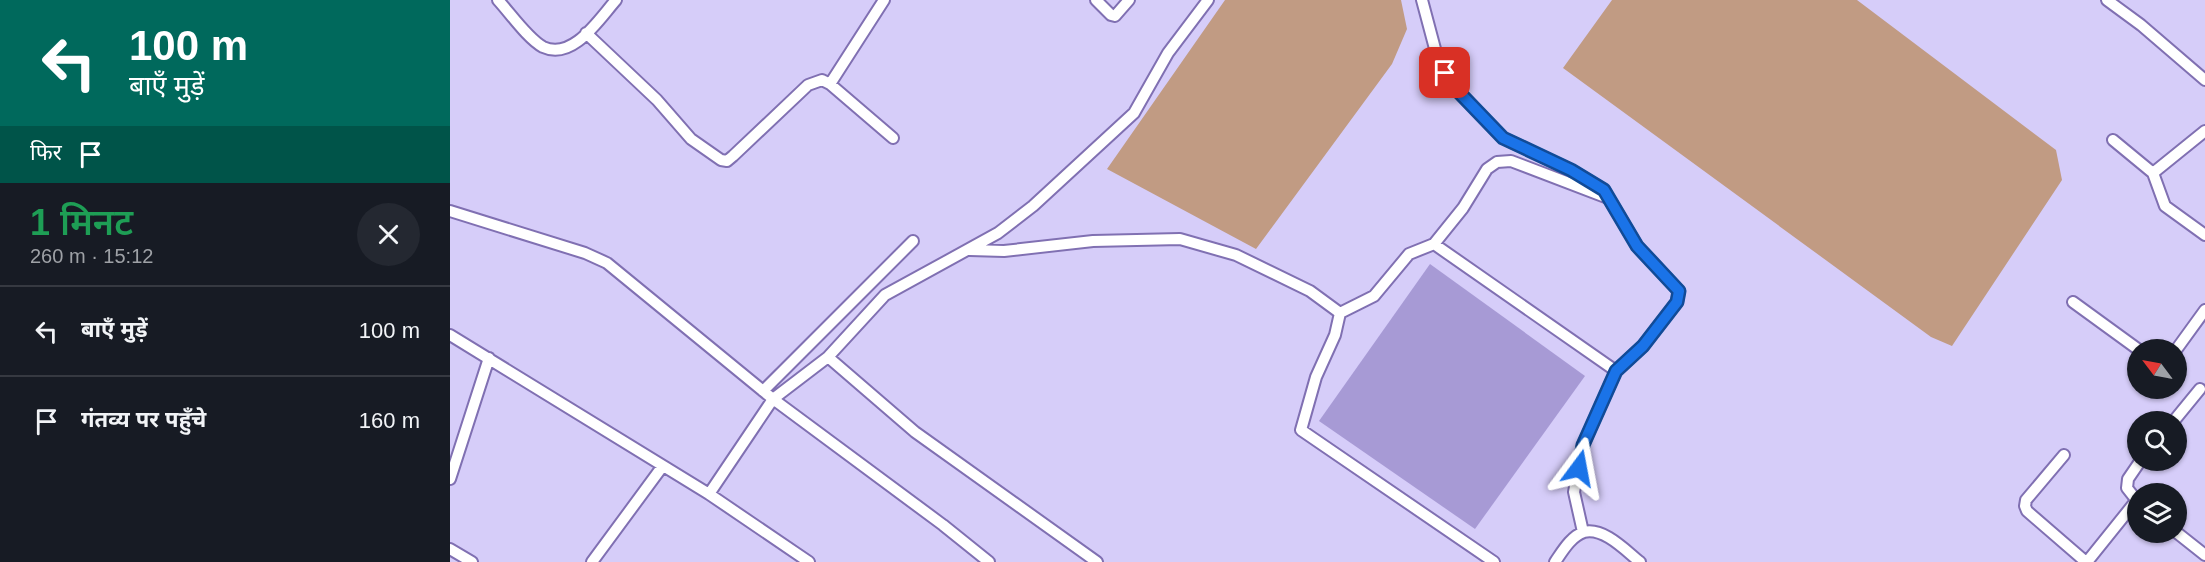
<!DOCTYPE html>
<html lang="hi">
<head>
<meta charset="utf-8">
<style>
  body { margin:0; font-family:Arial,"Noto Sans Devanagari",sans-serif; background:#242831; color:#f1f3f6; height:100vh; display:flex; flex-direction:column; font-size:22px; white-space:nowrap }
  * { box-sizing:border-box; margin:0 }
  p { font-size:20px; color:#9ea1a6 }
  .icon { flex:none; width:33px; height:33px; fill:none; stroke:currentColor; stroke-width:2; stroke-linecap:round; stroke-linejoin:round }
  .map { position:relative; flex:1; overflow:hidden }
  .side { display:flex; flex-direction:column; background:#171b24; width:450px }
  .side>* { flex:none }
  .hud { background:#00695c; color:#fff; overflow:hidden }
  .needle { width:39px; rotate:302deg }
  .tools { position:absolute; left:1677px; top:339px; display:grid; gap:12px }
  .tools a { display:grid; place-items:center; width:60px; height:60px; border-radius:50%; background:#171b24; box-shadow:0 2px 4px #0004; font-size:30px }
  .pin { position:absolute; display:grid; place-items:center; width:51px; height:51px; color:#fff; margin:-26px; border-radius:12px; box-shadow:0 3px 9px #0006 }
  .me { position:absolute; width:66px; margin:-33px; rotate:13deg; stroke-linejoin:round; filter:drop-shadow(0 0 4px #0008) }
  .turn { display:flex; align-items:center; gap:21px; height:126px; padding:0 30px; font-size:27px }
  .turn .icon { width:78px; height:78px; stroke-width:2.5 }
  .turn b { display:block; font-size:42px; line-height:51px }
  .then { display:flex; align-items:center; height:57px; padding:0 30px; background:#0003; gap:12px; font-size:22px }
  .round { display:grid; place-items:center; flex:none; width:63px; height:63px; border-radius:32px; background:#242831 }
  .overview { display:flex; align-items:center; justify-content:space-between; height:102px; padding:0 30px }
  h1 { font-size:36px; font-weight:600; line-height:45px; color:#1e9e55 }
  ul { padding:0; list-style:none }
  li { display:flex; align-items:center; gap:18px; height:90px; padding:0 30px; border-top:2px solid #363941 }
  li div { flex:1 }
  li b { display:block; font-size:22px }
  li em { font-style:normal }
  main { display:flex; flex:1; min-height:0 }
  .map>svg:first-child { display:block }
  .green { fill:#c19b83 }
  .water { fill:#a79ad5 }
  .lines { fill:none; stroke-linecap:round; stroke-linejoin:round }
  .street-casing { stroke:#8070b2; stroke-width:14 }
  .street { stroke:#fff; stroke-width:10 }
  .route-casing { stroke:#114b97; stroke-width:15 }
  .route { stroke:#1a73e8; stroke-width:10 }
</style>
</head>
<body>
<main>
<section class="side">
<div class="hud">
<div class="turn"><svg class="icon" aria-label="left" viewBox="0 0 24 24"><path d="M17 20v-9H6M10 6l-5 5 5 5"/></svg><div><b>100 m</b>बाएँ मुड़ें</div></div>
<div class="then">फिर<svg class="icon" aria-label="arrive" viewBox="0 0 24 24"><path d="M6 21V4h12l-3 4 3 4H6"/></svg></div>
</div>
<div class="overview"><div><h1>1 मिनट</h1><p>260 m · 15:12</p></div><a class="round"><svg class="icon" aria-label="close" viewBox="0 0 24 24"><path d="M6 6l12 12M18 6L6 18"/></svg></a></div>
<ul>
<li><svg class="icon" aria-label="left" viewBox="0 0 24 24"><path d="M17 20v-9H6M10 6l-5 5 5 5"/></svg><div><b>बाएँ मुड़ें</b></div><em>100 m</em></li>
<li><svg class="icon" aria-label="arrive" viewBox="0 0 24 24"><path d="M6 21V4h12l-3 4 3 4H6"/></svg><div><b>गंतव्य पर पहुँचे</b></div><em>160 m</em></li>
</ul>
</section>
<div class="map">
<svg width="1755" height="562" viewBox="0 0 1755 562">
  <rect width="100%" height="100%" fill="#d6cdf9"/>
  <path class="green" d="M775,0H951L957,29L942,64L806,249L657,169Z
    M1162,0H1407L1606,150L1612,180L1502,346L1481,337L1113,68Z"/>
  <path class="water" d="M980,264L1135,376L1025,529L869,421Z"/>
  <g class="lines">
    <g class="street-casing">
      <path id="street" d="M48,0C60,13 78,39 93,47C123,61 149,19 166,0
        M646,0L661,15L665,16L679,0
        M972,0L988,60L1003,86L1053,138L1121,170L1154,190L1187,246L1229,291L1227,302L1193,346L1166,371L1133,445L1124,492L1133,532
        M1657,0L1691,25L1755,80
        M136,33L207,100L241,139L271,160L277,161L283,156L358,85L372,80L380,84L443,138
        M380,84L434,0
        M1663,140L1703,173L1715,206L1755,235
        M1703,173L1755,131
        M0,211L135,253L157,263L323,399L493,525L539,562
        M984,244L1013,208L1037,169L1047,162L1061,161L1158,198
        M520,250L554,251L643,241L730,239L786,255L860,291L890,313L885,335L866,377L851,430L1044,562
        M1623,302L1689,350
        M890,313L924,296L959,254L984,244L1166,371
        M0,335L259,494L359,562
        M1726,350L1755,310
        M378,357L465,432L647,562
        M313,391L463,241
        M1723,422L1750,389
        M1614,455L1576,500L1575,506L1577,511L1636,562
        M0,479L39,358
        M259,494L323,399L378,357L435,295L548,233L583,206L684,113L718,53L758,0
        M1688,502L1677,488L1678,479L1691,460
        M1726,532L1755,555
        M0,549L22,562
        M142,562L212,467
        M1105,562C1112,552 1121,536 1134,532C1154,527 1176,551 1190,562
        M1637,562L1686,501"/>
    </g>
    <use href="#street" class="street"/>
  </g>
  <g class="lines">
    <g class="route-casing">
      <path id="route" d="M995,73L1003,86L1053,138L1121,170L1154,190L1187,246L1229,291L1227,302L1193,346L1166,371L1133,445L1129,468"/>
    </g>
    <use href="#route" class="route"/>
  </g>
</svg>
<div class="tools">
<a><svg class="needle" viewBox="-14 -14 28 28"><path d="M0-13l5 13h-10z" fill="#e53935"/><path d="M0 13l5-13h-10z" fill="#9ea1a6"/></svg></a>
<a><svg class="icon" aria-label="search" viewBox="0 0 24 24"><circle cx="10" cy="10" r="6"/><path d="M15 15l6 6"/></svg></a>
<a><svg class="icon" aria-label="layers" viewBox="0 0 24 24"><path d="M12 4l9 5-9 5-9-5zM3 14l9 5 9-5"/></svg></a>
</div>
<div class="pin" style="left:995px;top:73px;background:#d93025"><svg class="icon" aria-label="arrive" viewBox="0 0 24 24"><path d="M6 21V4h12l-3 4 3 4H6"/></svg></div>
<svg class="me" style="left:1129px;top:468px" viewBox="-20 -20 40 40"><path d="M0-17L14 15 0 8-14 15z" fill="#1a73e8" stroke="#fff" stroke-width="4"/></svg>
</div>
</main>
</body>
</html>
